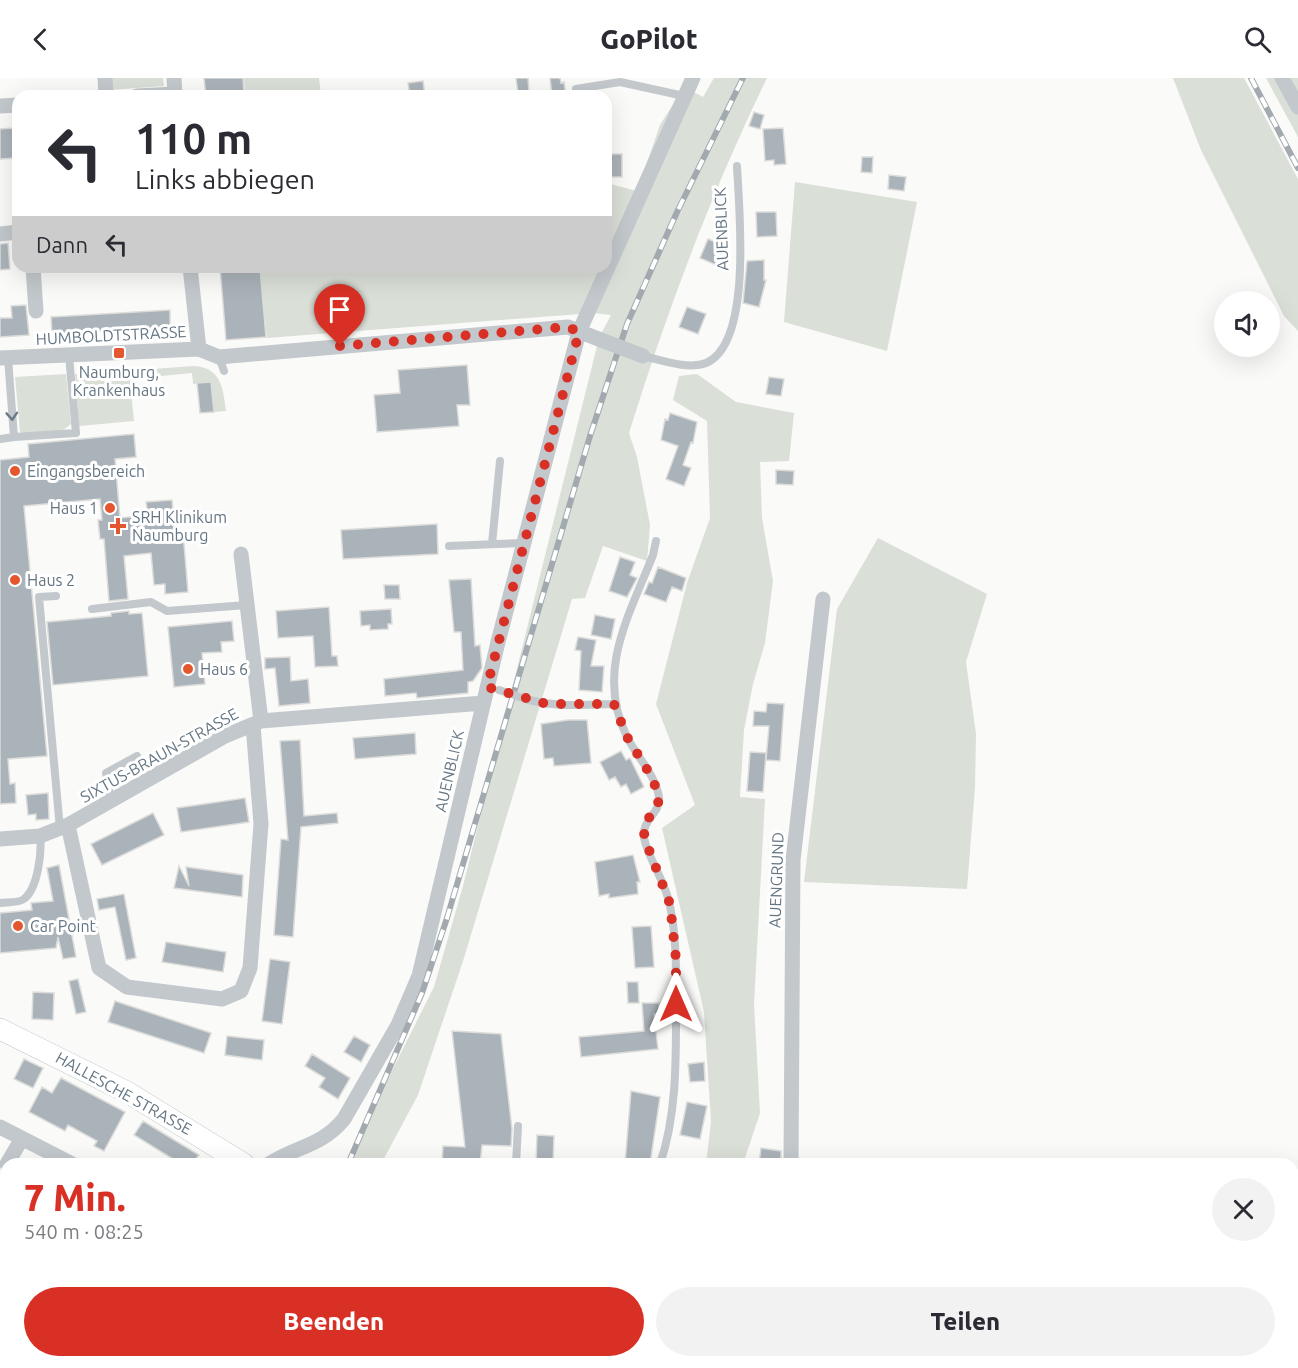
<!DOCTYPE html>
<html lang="de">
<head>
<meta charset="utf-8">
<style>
  body { margin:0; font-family:Ubuntu,sans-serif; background:#f2f2f3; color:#2b2b33; height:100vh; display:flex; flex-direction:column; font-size:22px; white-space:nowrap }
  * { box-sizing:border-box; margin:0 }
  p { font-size:20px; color:#7c7c81 }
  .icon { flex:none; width:33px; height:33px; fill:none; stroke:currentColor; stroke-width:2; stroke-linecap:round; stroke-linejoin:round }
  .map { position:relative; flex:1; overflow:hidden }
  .details { position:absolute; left:0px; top:1080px; width:1299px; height:210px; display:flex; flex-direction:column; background:#fff; border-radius:18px 18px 0 0; box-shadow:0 6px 24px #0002 }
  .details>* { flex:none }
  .banner { position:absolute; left:12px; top:12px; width:600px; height:183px; border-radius:18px; box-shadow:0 6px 24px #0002; background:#fff; color:#2b2b33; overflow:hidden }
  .tools { position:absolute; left:1214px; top:213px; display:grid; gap:12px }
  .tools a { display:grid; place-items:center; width:66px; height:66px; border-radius:50%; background:#fff; box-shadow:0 6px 24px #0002; font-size:30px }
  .pin { position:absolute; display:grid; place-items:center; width:51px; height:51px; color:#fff; margin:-62px -26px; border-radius:50% 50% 50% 0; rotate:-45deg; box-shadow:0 0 6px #0007 }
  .pin .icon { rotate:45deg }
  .me { position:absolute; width:66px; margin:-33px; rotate:0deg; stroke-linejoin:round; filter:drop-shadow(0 0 4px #0008) }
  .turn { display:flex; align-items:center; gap:21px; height:126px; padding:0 24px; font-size:27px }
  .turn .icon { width:78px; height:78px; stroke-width:2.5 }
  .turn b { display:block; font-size:42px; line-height:51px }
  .then { display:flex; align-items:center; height:57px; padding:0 24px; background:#0003; gap:12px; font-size:22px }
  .round { display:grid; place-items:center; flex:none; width:63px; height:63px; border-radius:32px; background:#f2f2f3 }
  .summary { display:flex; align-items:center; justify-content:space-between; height:102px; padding:0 24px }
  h1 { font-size:36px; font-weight:800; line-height:45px; color:#d93025 }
  .cta { display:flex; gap:12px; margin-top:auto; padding:12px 24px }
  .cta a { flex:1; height:69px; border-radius:36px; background:#d93025; color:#fff; font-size:24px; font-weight:800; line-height:69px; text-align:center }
  .cta a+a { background:#f2f2f3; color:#2b2b33 }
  header { display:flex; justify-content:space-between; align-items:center; height:78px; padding:0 24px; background:#fff; font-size:27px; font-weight:800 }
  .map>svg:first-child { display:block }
  .green { fill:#dadfd7 }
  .building { fill:#aab3b9; stroke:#dcdcda; stroke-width:1.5 }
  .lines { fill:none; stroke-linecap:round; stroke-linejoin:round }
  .secondary-casing { stroke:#b3babf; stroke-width:22 }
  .lane { stroke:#c3c8cc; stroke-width:8 }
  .street { stroke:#c3c8cc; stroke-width:15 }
  .secondary { stroke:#fff; stroke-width:21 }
  .rail-casing { stroke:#a2aab0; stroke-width:6 }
  .rail { stroke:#fff; stroke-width:4; stroke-dasharray:11; stroke-linecap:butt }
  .lane-bridge { stroke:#c3c8cc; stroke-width:8 }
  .street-bridge { stroke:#c3c8cc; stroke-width:15 }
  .oneway { stroke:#6a7a87 }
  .route { stroke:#d93025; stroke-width:10; stroke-dasharray:0 18 }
  .poi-dot { fill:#e4572e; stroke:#fff; stroke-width:2 }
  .labels { text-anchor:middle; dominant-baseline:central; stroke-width:6; stroke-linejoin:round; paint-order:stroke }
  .street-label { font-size:16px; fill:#657683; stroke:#fff }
  .poi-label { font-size:16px; fill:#657683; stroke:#fff; text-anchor:start }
</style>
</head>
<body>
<header><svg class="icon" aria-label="back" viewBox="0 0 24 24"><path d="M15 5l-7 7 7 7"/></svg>GoPilot<svg class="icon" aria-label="search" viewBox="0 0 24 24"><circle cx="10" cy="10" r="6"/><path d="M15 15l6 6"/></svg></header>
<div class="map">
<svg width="1298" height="1290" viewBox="0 0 1298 1290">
  <rect width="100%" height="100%" fill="#fafaf8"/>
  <path class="green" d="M108,0H163L164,8L109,12Z
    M244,0H319L321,18H245Z
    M714,0H767C711,115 667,233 629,355L637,379L650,447L647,483L603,468L585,520L572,521L464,880L418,1017L381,1086H345L434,909L463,808L599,260L611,237L593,235L267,260L260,189H606V105L637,113L660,47L684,9L703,19Z
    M1173,0H1244L1298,101V253L1284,238L1201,72Z
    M1266,0H1298V59Z
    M795,104L917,124L887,273L784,244Z
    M194,288C221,290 223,309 226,333L214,334L211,304L193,306L192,295L140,300L139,292Z
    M129,293L134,343L79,348L75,296Z
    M66,296L71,346L62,353L23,356L20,354L15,299Z
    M697,296L736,324L794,335L789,383L760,384L762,440L773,503L765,565L753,606L744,652L740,719L765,721L754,926L760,1035L743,1086H706L711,1043L704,934L662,750L695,727L656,626L687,505L710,440L707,343L673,322L679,298Z
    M878,460L987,516L966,584L976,656L975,709L967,811L804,804L837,531Z"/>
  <path class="building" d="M204,0H243L244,18H206Z
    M516,0H528L529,14L518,15Z
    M550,0H560L561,5L564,4L566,18H552Z
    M423,3L425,18H410L408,5Z
    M754,34L764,37L760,51L749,48Z
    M14,50L16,80L0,81V51Z
    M783,50L786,86L774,87V82L765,83L763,51Z
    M606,76H622V99H606Z
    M862,79H873L872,95L861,94Z
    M889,97L906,99L904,113L888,111Z
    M756,134H776L777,158L757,159Z
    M708,161L729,169L721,189L700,180Z
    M8,165L10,191L0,192V166Z
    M764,182V202H766L759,229L743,225L747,183Z
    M220,189H260L266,259L226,262Z
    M26,227L29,257L0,259V240H12L11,228Z
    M687,229L706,236L698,256L679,249Z
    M170,232V249L52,256L51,239Z
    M467,287L470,327H457L459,348L377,354L374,317L400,315L398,292Z
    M769,299L784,301L781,318L766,316Z
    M211,304L214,334L200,335L197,305Z
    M670,335L697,344L693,365L691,364L683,387L691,390L684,408L666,401L678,368L661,362L665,341L668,342Z
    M134,356L136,379L115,381L120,440L148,437L146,424L172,422L175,454H183L188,514L165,516V506L154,507L151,475L124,478L128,521L109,523L104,461H100L98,442H102L100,421L24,428L47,678L8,681L10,706L15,705L16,725L0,726V382L29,379L28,366Z
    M776,392L794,393L793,407L776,406Z
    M437,446L438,476L343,481L341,452Z
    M620,479L635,484L630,497L637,500L627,519L609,513Z
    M658,489L686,500L682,513L672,509L666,524L644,516L649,504L652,505Z
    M471,501L475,568L480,567L482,590L473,603L468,604V615L417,620L416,615L385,618L384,601L463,592L461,554H454L449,502Z
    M384,507H399L400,521H385Z
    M329,529L332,578H337L338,588L315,589L313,558L278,560L276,533Z
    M391,531L392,546H388V551L370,552V547L361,548L360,533Z
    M129,533V536L142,535L148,598L53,607L47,544L111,538V535Z
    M595,537L615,541L611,561L591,557Z
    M232,543L234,563L221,564L222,574L202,575L205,606L174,609L168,549Z
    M578,559L596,562L591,588H604L602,614L579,612L581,573L575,572Z
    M290,579L291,603L308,601L310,625L279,628L275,590L265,591V580Z
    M767,625L784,626L780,683L766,682L769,648H753L754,633L766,634Z
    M568,642H587L591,685L554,688L553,680L544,681L541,646Z
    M415,655L416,676L355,681L353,660Z
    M300,662L304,738L337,735L338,745L301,749L293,859L274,857L281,761L288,762L280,663Z
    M621,673L626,682L630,680L644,709L631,716L626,706L621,709L615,699L609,702L600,684Z
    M750,674L766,675L763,714L747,713Z
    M48,715L49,741L36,742V736L28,737L26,717Z
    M245,720L249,744L181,754L177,730Z
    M153,735L164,757L102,787L91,766Z
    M633,777L640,804H637L638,816L609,820V816L599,818L595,784Z
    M59,787L76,879L63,881L58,859L56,870L0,875V835L32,832L31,825L53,823L47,790Z
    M179,788L189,808L186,789L243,797L242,819L174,810Z
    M124,816L136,880L126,882L115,829L99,832L97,821Z
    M651,848L654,889L635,890L632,849Z
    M166,864L226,874L223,894L162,884Z
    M270,881L290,884L282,946L262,943Z
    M78,901L86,934L76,936L69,903Z
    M627,904H638L639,925H628Z
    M33,914L54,915L53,942L32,941Z
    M115,923L211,955L204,975L108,944Z
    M642,925H659V936H654L658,971L581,979L579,959L644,953Z
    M452,953L501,956L512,1051L511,1068L482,1067L480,1086H442L443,1068L465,1069Z
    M227,958L264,962L262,982L225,977Z
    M354,958L370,967L361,984L344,974Z
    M312,976L350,1000L338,1021L319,1009L325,1000L305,988Z
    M24,981L43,990L33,1010L14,1001Z
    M704,984L705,1003L690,1004L688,986Z
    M61,1000L125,1034L104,1073L94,1068L97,1063L68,1047L65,1053L29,1034L42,1009L52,1015Z
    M631,1013L660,1019L650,1086H625Z
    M687,1024L707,1028L700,1061L680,1057Z
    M143,1043L199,1077L192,1086H181L134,1057Z
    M537,1057L554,1058L553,1086H536Z
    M761,1070L781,1073V1086H759Z"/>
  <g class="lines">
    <g class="secondary-casing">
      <path id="secondary" d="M0,951L127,1014L244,1086
        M526,1284L533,1290
        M3,1290L10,1284"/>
    </g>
    <path class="lane" d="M576,11L620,4L684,18
      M643,278C661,282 688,292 706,285C753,265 739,131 737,88
      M219,279L224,293
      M8,280L14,359L76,355L69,278
      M0,361L14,359
      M656,463L653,477C629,538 595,594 627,659C637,679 655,696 659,719C661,735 641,742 644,760C649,783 666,804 670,828C677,861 676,895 676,928C676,981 677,1036 660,1086
      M492,466L500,383
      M449,468L523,465
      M56,518L39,519L60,751
      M92,531L151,524L167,533L247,527
      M529,622C557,629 585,627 614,626
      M111,723L106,695L137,678
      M0,825C6,824 19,825 24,821C38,810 42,774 40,758
      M516,1086L518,1048"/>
    <path class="street" d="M105,0L106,18
      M174,0L175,18
      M1282,0L1298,29
      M137,18L175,16
      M0,28L18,27
      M0,156L18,154
      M33,189L36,233
      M190,189L199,271
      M0,280L199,271L219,279L568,249L601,262
      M241,476L261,643
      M68,747L99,890L127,909L222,921L241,913L250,890L261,746L253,647
      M0,761L40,758L68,747L225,658L261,643L483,625
      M0,1049L72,1086
      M7,1086L21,1062
      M269,1086C296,1068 321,1069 344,1041L398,947L419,898L498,564L579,254L693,0
      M791,1086L793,782L823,521
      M0,1162L6,1165
      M0,1247L6,1240
      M712,1290L715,1284"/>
    <use href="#secondary" class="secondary"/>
    <g class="rail-casing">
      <path id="rail" d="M1251,0L1298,90
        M348,1086L422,915L447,840L590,358L627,246L677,134L743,0
        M241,1290L244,1284"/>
    </g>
    <use href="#rail" class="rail"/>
    <path class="lane-bridge" d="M499,612L529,622"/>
    <path class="street-bridge" d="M601,262L643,278"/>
  </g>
  <defs><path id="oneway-chevron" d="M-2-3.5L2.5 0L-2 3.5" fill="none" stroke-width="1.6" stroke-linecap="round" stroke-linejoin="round" transform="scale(1.5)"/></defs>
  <use class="oneway" href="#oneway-chevron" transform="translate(12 338) rotate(86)"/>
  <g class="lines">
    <path class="route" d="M340,268L568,249L579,254L487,609L547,626H614L627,659L653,701L659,721L657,729L645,745L644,759L670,826L676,881V926"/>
  </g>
  <g class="poi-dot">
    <rect x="113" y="269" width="12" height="12" rx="3"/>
    <circle cx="15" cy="393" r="6"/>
    <circle cx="110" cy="430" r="6"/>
    <path d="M115 439h6v6h6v6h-6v6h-6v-6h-6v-6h6z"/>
    <circle cx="15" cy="502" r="6"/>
    <circle cx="188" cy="591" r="6"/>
    <circle cx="18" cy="848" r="6"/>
  </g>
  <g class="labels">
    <g class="street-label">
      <text transform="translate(721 151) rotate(-92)">AUENBLICK</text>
      <text transform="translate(111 257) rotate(-3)">HUMBOLDTSTRASSE</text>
      <text transform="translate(159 677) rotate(-29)">SIXTUS-BRAUN-STRASSE</text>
      <text transform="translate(449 693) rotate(-77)">AUENBLICK</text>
      <text transform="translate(776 802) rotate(-88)">AUENGRUND</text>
      <text transform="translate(124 1015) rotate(29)">HALLESCHE STRASSE</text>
    </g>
    <g class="poi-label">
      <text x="119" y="294" text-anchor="middle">Naumburg,<tspan x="119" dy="18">Krankenhaus</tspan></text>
      <text x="27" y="393">Eingangsbereich</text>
      <text x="98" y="430" text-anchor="end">Haus 1</text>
      <text x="132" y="439">SRH Klinikum<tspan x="132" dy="18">Naumburg</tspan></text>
      <text x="27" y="502">Haus 2</text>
      <text x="200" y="591">Haus 6</text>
      <text x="30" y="848">Car Point</text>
    </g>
  </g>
</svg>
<div class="tools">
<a><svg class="icon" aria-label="sound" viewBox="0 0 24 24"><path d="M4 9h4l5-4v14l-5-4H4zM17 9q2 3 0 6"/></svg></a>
</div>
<div class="pin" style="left:340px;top:268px;background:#d93025"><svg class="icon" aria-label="arrive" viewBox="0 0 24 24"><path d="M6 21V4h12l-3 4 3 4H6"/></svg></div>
<svg class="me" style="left:676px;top:926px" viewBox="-20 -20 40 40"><path d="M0-17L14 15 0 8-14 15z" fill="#d93025" stroke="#fff" stroke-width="4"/></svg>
<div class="banner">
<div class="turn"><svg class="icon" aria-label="left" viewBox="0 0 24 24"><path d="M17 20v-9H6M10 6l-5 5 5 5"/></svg><div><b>110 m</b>Links abbiegen</div></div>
<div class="then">Dann<svg class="icon" aria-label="left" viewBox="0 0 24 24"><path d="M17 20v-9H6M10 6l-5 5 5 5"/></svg></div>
</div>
<section class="details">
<div class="summary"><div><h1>7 Min.</h1><p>540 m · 08:25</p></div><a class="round"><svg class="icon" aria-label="close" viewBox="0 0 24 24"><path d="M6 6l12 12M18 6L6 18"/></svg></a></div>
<div class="cta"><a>Beenden</a><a>Teilen</a></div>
</section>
</div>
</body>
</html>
